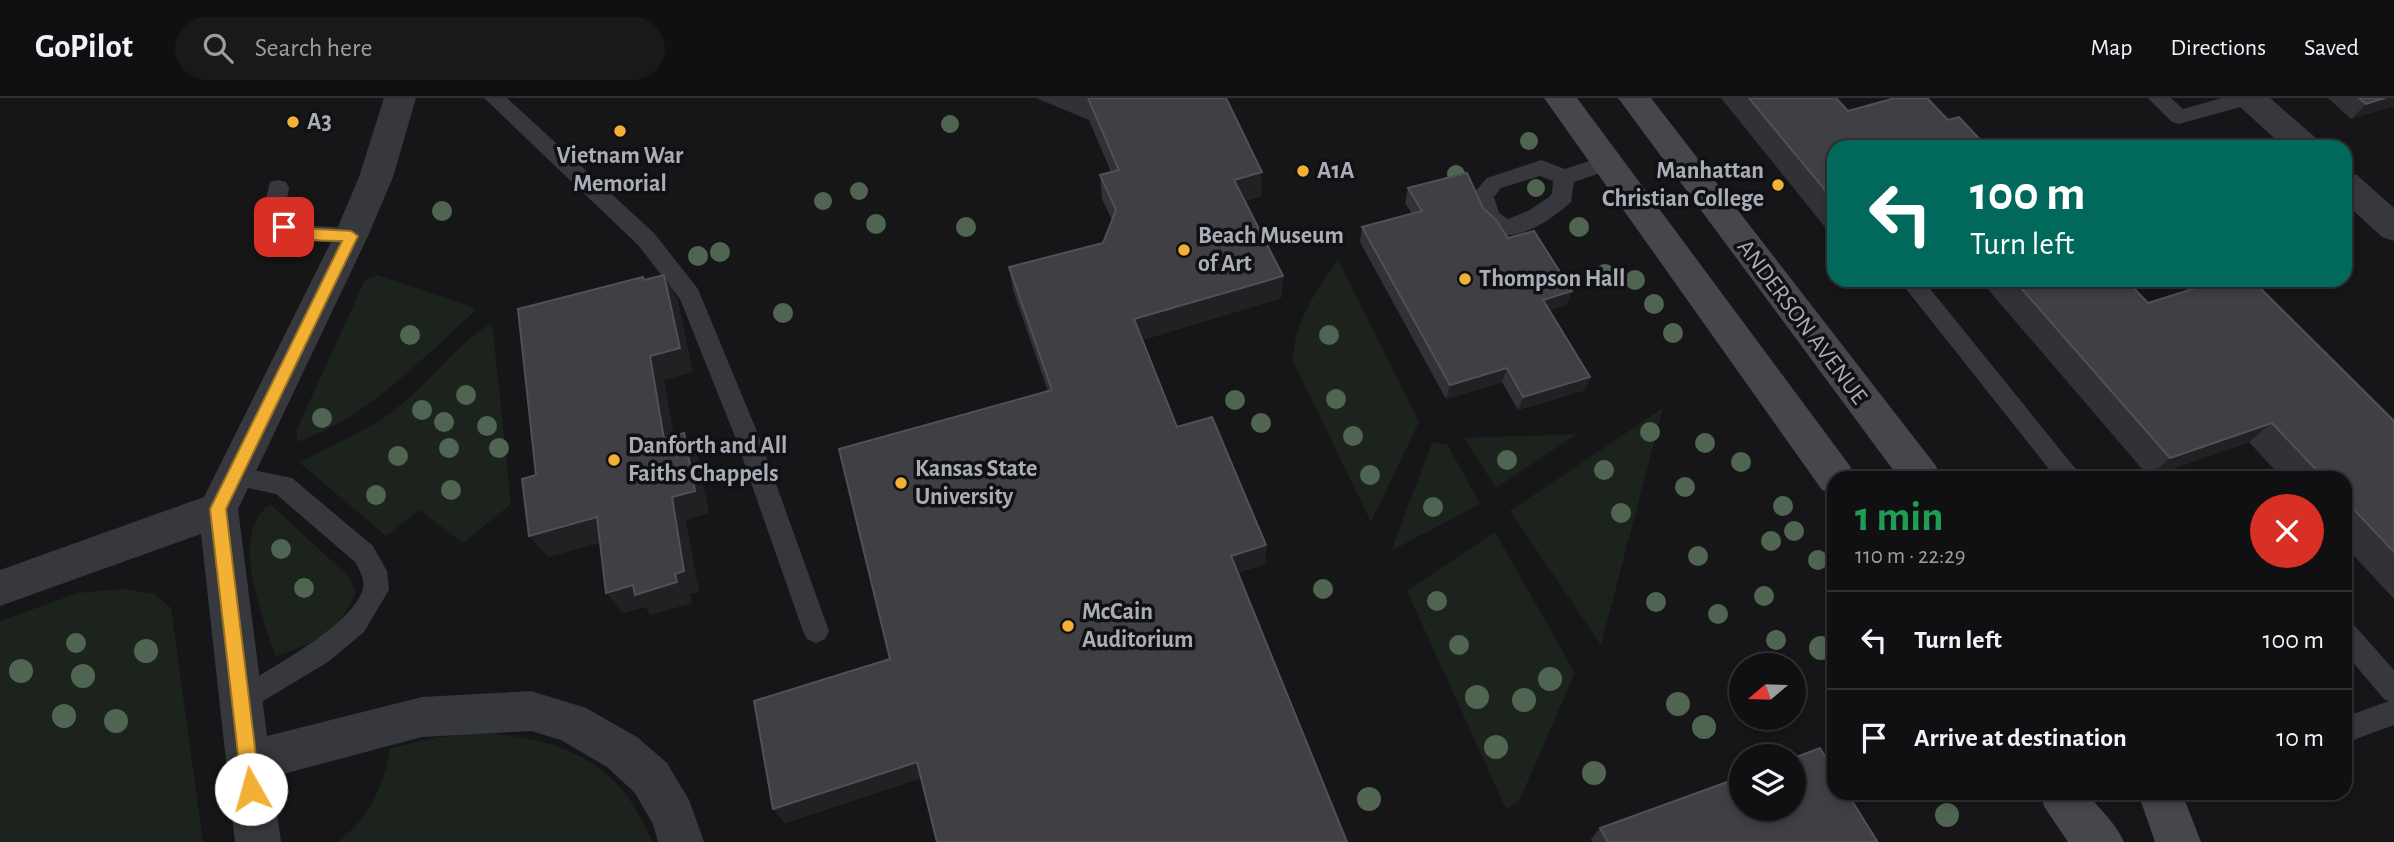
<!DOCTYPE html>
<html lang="en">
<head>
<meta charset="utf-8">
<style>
  body { margin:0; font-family:"Alegreya Sans",sans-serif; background:#19191b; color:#f1f3f6; height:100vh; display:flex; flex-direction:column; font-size:26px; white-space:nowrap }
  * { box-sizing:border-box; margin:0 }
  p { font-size:23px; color:#9c9d9f }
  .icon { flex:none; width:38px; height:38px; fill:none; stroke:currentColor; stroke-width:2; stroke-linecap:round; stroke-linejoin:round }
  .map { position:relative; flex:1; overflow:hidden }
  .sheet { position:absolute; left:1827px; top:373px; width:525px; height:329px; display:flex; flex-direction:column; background:#101012; border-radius:21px; box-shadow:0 4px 10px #0003,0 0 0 2px #303032 }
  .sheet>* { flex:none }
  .hud { position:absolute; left:1827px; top:42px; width:525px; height:147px; border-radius:21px; box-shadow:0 4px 10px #0003,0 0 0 2px #303032; background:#00695c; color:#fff; overflow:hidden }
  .needle { width:46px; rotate:251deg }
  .tools { position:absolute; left:1729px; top:555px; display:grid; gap:14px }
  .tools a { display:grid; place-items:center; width:77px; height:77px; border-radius:50%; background:#101012; box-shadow:0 4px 10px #0003,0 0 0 2px #303032; font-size:35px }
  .pin { position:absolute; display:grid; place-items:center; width:60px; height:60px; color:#fff; margin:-30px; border-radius:14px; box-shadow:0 4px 10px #0006 }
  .me { position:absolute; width:77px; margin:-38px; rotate:353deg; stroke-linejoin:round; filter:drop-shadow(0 0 5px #0008) }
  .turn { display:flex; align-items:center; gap:24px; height:147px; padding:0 28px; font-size:32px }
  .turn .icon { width:91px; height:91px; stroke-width:2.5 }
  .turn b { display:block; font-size:49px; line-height:60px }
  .round { display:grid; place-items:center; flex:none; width:74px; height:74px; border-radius:37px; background:#19191b }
  .headline { display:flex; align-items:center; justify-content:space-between; height:119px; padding:0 28px }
  h1 { font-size:42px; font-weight:600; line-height:52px; color:#1e9e55 }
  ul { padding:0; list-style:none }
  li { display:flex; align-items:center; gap:21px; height:98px; padding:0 28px; border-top:2px solid #303032 }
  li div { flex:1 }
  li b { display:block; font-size:26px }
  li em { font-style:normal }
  header { display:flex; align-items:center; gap:42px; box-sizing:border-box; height:98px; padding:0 35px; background:#101012; border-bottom:2px solid #303032 }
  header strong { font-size:33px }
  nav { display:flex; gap:38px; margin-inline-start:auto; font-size:24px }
  .search { width:490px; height:63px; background:#19191b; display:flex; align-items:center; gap:18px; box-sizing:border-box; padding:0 24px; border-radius:38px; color:#9c9d9f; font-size:26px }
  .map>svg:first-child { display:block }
  .green { fill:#1c231d }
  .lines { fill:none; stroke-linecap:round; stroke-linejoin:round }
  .lane { fill:#37383d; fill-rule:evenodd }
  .street { fill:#37383d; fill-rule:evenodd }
  .secondary { fill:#45474d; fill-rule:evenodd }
  .tree { fill:#506452 }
  .wall { fill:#323236 }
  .shaded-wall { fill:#212124 }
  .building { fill:#3f3f44; stroke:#4f5156; stroke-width:2 }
  .route { fill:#f2b134; stroke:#9d7322; stroke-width:2 }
  .poi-dot { fill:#f2b134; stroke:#111113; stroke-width:2.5 }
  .labels { text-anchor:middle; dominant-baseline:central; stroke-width:7; stroke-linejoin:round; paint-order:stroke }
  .poi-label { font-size:24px; font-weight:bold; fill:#a8adb8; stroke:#111113; text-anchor:start }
  .street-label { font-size:24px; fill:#a8adb8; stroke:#111113 }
</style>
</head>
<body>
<header>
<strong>GoPilot</strong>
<div class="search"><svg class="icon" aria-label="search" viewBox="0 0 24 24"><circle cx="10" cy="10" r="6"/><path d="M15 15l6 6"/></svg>Search here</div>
<nav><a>Map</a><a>Directions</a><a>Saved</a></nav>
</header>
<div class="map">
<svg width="2394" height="744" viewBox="0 0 2394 744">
  <rect width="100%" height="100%" fill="#161618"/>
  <path class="green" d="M1338,161L1419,324L1371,424L1293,263C1294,224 1316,193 1338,161Z
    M377,177L470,208L475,213C420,262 369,319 297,344V331L365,182Z
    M490,226L493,233L511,406L463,445L419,412L386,438L300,365C332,346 369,333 398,309C430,284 455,248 490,226Z
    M1663,310L1601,547L1510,413Z
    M1577,336L1496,390L1464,340Z
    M1432,345L1447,346L1480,406L1391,453Z
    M270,406L348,478L356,493C343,529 312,549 275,558C263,517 228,437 270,406Z
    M1495,434L1575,575L1519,703L1506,711L1407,493Z
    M123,491L154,496L171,510L203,744H0V523L78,495Z
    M480,635C533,638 581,648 619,688C634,704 643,725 653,744H338C369,720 384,689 390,650L441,639Z"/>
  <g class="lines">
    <path class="lane" d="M484,0H507L654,135L698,191L758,336L829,533L825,541L816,545L807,541L803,533L734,336L680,201L638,147Z
      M2148,0H2171L2183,11L2222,0H2258L2255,5L2179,26L2172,24Z
      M1608,57L1615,60L1618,65L1615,70L1574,84L1571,104C1550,123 1504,156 1481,123C1476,116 1475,105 1472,97L1487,80L1541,62L1565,71ZM1540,78L1553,83L1552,95L1549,99L1528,113L1508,121L1499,115L1494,99L1501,90Z
      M278,82L286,84L289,90L285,112L292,123L301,127L351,130L359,132L362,138L359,144L351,146L291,141L276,135L263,113L270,84Z
      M1899,182H1923L2083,380H2056Z
      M234,368L292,380L373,448L387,473L389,492L364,534L328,564L240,617L230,613L226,604L230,595C262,575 355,527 363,490C365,481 359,471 355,464L276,396L225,385L222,378L225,371Z
      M2345,524L2354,527L2394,572V627L2345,645V619L2389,603L2384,601L2345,555Z"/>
    <path class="street" d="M384,0H416L393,79L368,138L238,411L267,638L422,599L531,593L586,610L637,639L667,665L689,702L704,744H658L653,726L635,695L607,669L561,642L531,633L422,639L272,679L281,744H235L201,436L0,508V472L204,399L334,138L359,79Z
      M2234,0H2270L2317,41L2321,49H2284L2239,8Z
      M2345,74L2357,77L2394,110V143L2382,139L2345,105Z"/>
    <path class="secondary" d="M1544,0H1577L1850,368L1855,380H1834V396L1822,392Z
      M1618,0H1651L1936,368L1941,380H1899Z
      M2039,695H2087C2100,712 2116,725 2124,744H2068L2045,710Z
      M2138,695H2182L2201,744H2155Z"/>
  </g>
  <g class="tree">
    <circle cx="950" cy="26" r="9"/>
    <circle cx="1529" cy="43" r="9"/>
    <circle cx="1456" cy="76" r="9"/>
    <circle cx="1536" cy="90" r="9"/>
    <circle cx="859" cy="93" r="9"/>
    <circle cx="823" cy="103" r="9"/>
    <circle cx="442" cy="113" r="10"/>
    <circle cx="876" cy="126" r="10"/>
    <circle cx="966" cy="129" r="10"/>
    <circle cx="1579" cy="129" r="10"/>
    <circle cx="720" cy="154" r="10"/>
    <circle cx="698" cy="158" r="10"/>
    <circle cx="1605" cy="176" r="10"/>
    <circle cx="1635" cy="182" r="10"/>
    <circle cx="1654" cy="206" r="10"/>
    <circle cx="783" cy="215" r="10"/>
    <circle cx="1673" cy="235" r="10"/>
    <circle cx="410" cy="237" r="10"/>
    <circle cx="1329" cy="237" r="10"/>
    <circle cx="466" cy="297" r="10"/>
    <circle cx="1336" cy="301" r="10"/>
    <circle cx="1235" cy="302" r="10"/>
    <circle cx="422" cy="312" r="10"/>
    <circle cx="322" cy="320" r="10"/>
    <circle cx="444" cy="324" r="10"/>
    <circle cx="1261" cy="325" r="10"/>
    <circle cx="487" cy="328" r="10"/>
    <circle cx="1650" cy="334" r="10"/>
    <circle cx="1353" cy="338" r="10"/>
    <circle cx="1705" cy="345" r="10"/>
    <circle cx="449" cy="350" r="10"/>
    <circle cx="499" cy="350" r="10"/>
    <circle cx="398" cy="358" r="10"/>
    <circle cx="1507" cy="362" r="10"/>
    <circle cx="1741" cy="364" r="10"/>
    <circle cx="1604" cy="372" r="10"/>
    <circle cx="1370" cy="377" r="10"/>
    <circle cx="1685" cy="389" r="10"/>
    <circle cx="451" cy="392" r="10"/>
    <circle cx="376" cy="397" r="10"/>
    <circle cx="1783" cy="408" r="10"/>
    <circle cx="1433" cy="409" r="10"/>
    <circle cx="1621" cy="415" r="10"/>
    <circle cx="1794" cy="433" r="10"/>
    <circle cx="1771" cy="443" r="10"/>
    <circle cx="281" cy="451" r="10"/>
    <circle cx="1698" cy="458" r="10"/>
    <circle cx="1818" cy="462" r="10"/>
    <circle cx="304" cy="490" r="10"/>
    <circle cx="1323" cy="491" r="10"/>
    <circle cx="1764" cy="498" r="10"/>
    <circle cx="1437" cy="503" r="10"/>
    <circle cx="1656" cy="504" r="10"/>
    <circle cx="1718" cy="516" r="10"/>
    <circle cx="1776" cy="542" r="10"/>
    <circle cx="76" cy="545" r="10"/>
    <circle cx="1459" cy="547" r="10"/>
    <circle cx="1821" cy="550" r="12"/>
    <circle cx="146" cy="553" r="12"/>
    <circle cx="21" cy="573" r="12"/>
    <circle cx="83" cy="578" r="12"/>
    <circle cx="1550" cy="581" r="12"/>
    <circle cx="1477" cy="599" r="12"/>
    <circle cx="1524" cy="602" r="12"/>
    <circle cx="1678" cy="606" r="12"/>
    <circle cx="64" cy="618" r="12"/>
    <circle cx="116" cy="623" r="12"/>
    <circle cx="1704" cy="629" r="12"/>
    <circle cx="1496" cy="649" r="12"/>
    <circle cx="1594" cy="675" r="12"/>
    <circle cx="1369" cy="701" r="12"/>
    <circle cx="1947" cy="717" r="12"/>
  </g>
  <path class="wall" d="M1036,0H1226L1261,98L1245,103L1283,178L1281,200L1142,242L1177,329L1266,447L1265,466L1237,475L921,680L785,725L773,711L890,561L1048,293L1013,192L1009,169L1103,145L1112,122L1102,101L1100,77L1111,74L1089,22Z
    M1721,0H1836L1834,49V125L1824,128Z
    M2328,0H2394V8L2351,21Z
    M1408,90L1483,110L1567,207L1549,212L1590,279L1585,292L1518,312L1502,284L1446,301L1360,144L1362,129L1412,116L1405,105Z
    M1980,182H2126L2148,205L2394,323V501L2345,448V380H2282L2249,344L2149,379Z
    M1600,730L1876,744H1592L1591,741Z"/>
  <path class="shaded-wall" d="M2385,0H2394V8L2351,21L2366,6Z
    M1262,74L1261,98L1233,106L1234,82Z
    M1834,111V125L1824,128Z
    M664,177L678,202L693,274L664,282L679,364L664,341L650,258Z
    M1283,178L1281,200L1135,244L1134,221Z
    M1572,193L1567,207L1538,216L1543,202Z
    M1507,270L1502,284L1446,301L1450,287Z
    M1590,279L1585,292L1518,312L1523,299Z
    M2272,325L2249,344L2149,379L2170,360Z
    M684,335L698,359L709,415L686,422L699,494L690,496L692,505L651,517L645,509L623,515L606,495L675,476L672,399Z
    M597,419L614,441L548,459L529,438Z
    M1266,447L1265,466L1230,477L1231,458Z
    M917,664L925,679L785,725L773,711Z"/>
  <path class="building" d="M1088,0H1226L1262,74L1234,82L1283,178L1134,221L1177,329L1212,319L1266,447L1231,458L1347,744H937L917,664L773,711L754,603L890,561L839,351L1052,292L1009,169L1103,145L1116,112L1100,77L1119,72Z
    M1749,0H1836L1848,13L1895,0H1927L1948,22L1959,19L1987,49H1834V103Z
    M2359,0H2385L2366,6Z
    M1467,75L1483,110L1496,122L1508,140L1534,133L1572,193L1543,202L1590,279L1523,299L1507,270L1450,287L1362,129L1422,113L1408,90Z
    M664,177L680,250L650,258L664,341L684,335L695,393L672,399L684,473L675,476L677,484L635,497L633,487L606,495L597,419L529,438L522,381L536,377L518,211L643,179L644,182Z
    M2014,182H2126L2148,205L2221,182H2252L2394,323V454L2345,402V380H2324L2272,325L2170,360Z
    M1820,650L1834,673V695H1847L1877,743L1874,744H1608L1600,730L1741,679V710H1794V660Z"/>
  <path class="route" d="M284,124L301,130L351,133L358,138L226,411L260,691L257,697L251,699L244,697L242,691L210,411L342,143C323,142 290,145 277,129Z"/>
  <g class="poi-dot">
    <circle cx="293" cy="24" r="7"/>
    <circle cx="620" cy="33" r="7"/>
    <circle cx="1303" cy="73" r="7"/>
    <circle cx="1778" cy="87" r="7"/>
    <circle cx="1184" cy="152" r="7"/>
    <circle cx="1465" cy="181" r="7"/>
    <circle cx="614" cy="362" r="7"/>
    <circle cx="901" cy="385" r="7"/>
    <circle cx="1068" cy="528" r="7"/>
  </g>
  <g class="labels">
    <g class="poi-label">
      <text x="307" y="24">A3</text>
      <text x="620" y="58" text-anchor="middle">Vietnam War<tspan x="620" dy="28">Memorial</tspan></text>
      <text x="1317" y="73">A1A</text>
      <text x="1764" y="73" text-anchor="end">Manhattan<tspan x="1764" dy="28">Christian College</tspan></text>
      <text x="1198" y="138">Beach Museum<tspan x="1198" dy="28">of Art</tspan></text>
      <text x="1479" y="181">Thompson Hall</text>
      <text x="628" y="348">Danforth and All<tspan x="628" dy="28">Faiths Chappels</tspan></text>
      <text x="915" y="371">Kansas State<tspan x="915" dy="28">University</tspan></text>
      <text x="1082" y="514">McCain<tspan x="1082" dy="28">Auditorium</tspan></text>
    </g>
    <g class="street-label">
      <text transform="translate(1802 224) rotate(53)">ANDERSON AVENUE</text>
    </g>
  </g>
</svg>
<div class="tools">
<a><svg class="needle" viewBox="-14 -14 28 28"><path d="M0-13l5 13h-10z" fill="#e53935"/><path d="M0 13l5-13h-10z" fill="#9c9d9f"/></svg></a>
<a><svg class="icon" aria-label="layers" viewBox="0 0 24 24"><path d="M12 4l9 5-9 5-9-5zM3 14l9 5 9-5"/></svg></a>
</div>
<div class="pin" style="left:284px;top:129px;background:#d93025"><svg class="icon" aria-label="arrive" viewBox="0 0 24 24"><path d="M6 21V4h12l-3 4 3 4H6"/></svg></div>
<svg class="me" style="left:251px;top:691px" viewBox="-20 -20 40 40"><circle r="19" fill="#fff"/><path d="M0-13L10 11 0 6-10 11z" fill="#f2b134"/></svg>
<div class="hud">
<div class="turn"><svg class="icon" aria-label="left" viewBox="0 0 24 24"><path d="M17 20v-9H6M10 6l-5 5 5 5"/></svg><div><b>100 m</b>Turn left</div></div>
</div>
<section class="sheet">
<div class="headline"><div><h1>1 min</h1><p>110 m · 22:29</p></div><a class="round" style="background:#d93025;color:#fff"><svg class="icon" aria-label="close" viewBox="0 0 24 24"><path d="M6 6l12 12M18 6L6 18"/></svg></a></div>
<ul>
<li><svg class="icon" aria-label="left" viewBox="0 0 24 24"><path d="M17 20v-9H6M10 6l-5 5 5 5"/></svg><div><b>Turn left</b></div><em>100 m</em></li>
<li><svg class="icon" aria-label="arrive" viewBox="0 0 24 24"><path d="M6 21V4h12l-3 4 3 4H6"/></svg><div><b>Arrive at destination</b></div><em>10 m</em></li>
</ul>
</section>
</div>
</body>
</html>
